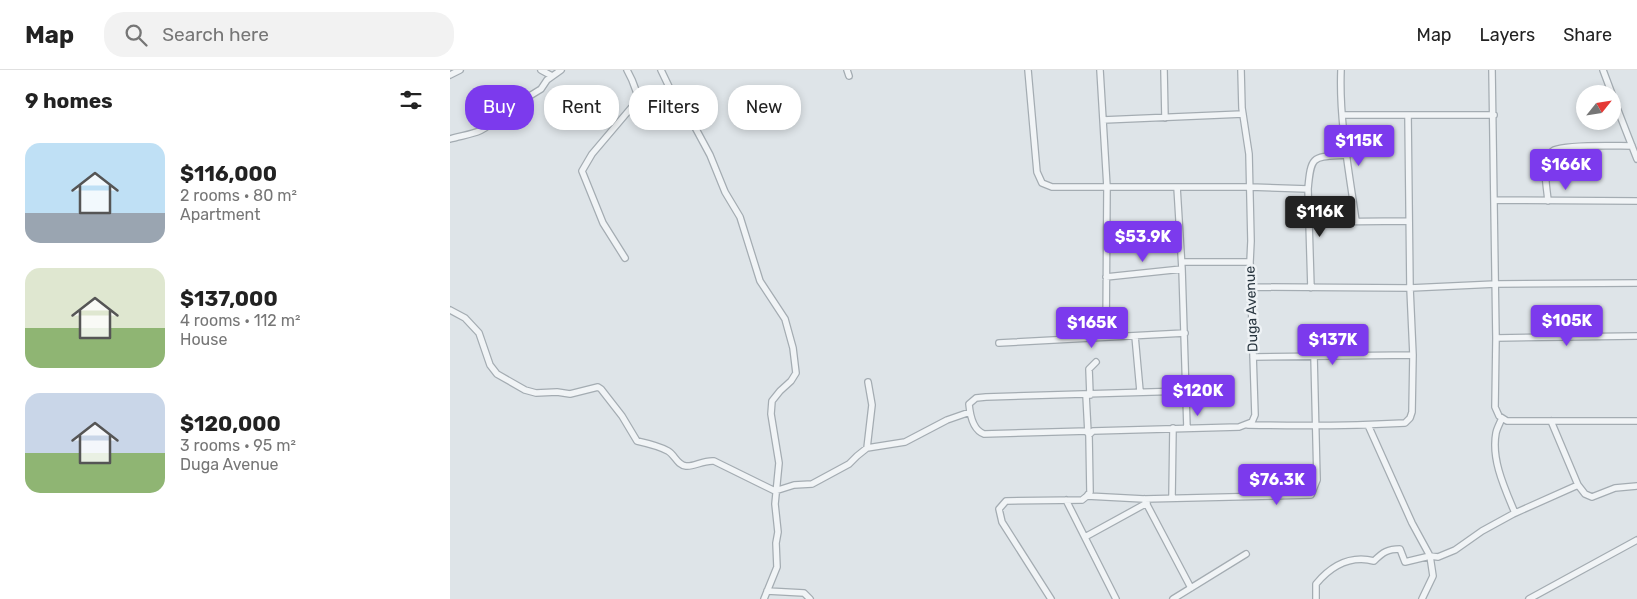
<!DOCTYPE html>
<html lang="en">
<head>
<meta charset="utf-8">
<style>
  body { margin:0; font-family:Rubik,sans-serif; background:#f2f2f2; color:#222; height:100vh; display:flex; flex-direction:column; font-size:19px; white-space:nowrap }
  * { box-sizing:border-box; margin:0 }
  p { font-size:16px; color:#767676 }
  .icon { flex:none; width:28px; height:28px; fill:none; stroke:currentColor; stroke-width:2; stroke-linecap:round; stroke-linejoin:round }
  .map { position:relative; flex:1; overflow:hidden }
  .sheet { display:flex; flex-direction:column; background:#fff; width:450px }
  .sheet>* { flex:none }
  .guide { position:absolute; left:15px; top:15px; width:475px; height:45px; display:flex; gap:10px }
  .needle { width:32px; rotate:60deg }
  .controls { position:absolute; left:1126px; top:15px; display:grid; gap:10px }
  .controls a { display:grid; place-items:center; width:45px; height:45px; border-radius:50%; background:#fff; box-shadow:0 2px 8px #0003; font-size:25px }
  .price { position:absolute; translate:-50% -42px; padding:0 11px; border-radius:5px; background:#7c3aed; color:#fff; font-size:16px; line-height:32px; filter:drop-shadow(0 1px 2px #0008) }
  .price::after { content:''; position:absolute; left:50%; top:30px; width:15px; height:11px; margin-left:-8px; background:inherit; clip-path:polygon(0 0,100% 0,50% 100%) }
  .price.on { background:#222; color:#fff }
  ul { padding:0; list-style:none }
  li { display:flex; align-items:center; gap:15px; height:125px; padding:0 25px }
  li span { display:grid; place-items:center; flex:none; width:140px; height:100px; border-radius:15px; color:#555 }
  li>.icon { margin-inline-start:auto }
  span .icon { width:60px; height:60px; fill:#fffc; stroke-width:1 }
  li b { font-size:21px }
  h2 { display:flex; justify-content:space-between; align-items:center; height:60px; padding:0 25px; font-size:21px }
  .pill { padding:0 18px; border-radius:20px; background:#fff; box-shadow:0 2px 8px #0003; font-size:18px; line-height:45px }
  .pill.on { background:#7c3aed; color:#fff }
  header { display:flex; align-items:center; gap:30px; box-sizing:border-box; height:70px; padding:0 25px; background:#fff; border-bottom:1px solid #e0e0e0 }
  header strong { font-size:24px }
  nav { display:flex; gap:28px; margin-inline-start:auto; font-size:18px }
  .search { width:350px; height:45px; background:#f2f2f2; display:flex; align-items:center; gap:12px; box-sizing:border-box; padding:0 18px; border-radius:20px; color:#767676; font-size:19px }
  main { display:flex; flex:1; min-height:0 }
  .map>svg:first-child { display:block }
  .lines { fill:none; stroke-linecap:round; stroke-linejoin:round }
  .minor-casing { stroke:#a4acb2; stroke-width:8 }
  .minor { stroke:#f1f4f6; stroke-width:5.5 }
  .labels { text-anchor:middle; stroke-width:5; stroke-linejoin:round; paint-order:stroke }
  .street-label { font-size:14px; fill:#28353f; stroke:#eef2f5 }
</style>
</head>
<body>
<header>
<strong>Map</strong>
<div class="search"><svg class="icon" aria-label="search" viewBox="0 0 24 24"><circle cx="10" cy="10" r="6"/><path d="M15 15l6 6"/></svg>Search here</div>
<nav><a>Map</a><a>Layers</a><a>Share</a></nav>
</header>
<main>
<section class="sheet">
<h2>9 homes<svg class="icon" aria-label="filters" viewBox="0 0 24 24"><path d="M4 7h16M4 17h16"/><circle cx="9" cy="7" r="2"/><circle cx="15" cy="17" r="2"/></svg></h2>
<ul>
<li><span style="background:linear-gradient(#bfe0f5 70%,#9aa5b1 0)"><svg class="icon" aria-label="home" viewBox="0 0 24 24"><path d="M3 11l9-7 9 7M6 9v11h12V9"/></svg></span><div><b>$116,000</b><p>2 rooms · 80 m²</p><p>Apartment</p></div></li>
<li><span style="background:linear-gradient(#dfe7d0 60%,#8fb573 0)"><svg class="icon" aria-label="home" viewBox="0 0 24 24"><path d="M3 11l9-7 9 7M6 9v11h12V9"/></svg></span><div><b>$137,000</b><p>4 rooms · 112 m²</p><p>House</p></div></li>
<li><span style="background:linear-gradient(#c9d6e8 60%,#8fb573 0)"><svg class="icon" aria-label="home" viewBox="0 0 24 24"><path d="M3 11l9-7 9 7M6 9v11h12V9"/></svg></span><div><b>$120,000</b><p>3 rooms · 95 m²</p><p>Duga Avenue</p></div></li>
</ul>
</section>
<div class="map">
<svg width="1187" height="529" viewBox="0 0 1187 529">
  <rect width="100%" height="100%" fill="#dee4e8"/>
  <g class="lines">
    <defs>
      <path id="minor" d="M91 0 102 6
        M177 0 182 10 191 34
        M211 0 222 23 233 35 260 85 275 122 290 147 310 211 335 249 343 278 346 303 341 311 330 321 322 331 321 344 329 393 325 434 328 462 326 473 327 497 314 529
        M397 0 399 6
        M578 0 587 102 592 113 602 117H800L858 119C861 84 863 87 897 85
        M650 0 657 117 656 267
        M714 0 715 48
        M891 0C889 50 899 101 906 151
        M1042 0 1046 268 1045 337 1049 346 1057 351H1187
        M1153 0 1162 24
        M0 5 10 0
        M1162 25 1187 89
        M893 45H1044
        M653 50 793 44
        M0 69C16 64 36 64 44 48L91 19 97 10 111 0
        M727 117 732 199 737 358
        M858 119 861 218
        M1044 130 1187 131
        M1098 131C1097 118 1093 101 1097 88 1098 84 1101 82 1104 80 1120 74 1164 76 1182 76
        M859 152 959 151
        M175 188 153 153 132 101 142 84 181 38 203 29 222 23
        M732 192H800
        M656 207 732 199
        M801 217 960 218 1046 214 1187 213
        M0 240 15 248 29 263 40 295 47 304 75 320 86 323 107 322 120 324 148 317 151 319 172 346 187 371C196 373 209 376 218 381 225 385 227 395 236 396 244 397 253 390 264 391L325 421 344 415 362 414 399 394 407 386 417 378 455 372 497 350 520 342
        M685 266 690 321
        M1046 268 1187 266
        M549 273 735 263
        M803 287 963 285
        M636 325 638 363
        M640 325 639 299 646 292
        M1052 348C1050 353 1047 358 1046 363 1041 390 1055 419 1065 443
        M1101 351 1128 415 1135 424 1142 427 1165 418 1187 416
        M798 355C850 356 902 356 955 353L960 348 962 342 963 285 960 218 958 45
        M918 355 962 453 980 486 988 487 1005 480 1032 461 1063 444 1128 415
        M638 361 534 364C523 360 520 345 519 334L526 328 536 327 735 321
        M417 378 422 335 418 312
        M637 426 694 429 861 425 867 410 864 286
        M722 427 723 358
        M694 429 741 518
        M616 430 666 529
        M635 467 697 433
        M317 521 354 523 360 529
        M601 529 552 452 549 439 556 431 632 430 637 426 640 422 639 365 643 361 789 357 802 352 805 345 800 192 801 171 799 84 792 38 791 0
        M723 529 796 484
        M866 529V514C881 496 900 485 924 491 933 482 938 479 950 479L955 492 980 486 983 506 972 529
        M1079 529 1187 470"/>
    </defs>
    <use href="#minor" class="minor-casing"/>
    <use href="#minor" class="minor"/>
  </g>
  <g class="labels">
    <g class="street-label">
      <text transform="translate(801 239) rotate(-92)" y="5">Duga Avenue</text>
    </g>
  </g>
</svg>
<div class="controls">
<a><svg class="needle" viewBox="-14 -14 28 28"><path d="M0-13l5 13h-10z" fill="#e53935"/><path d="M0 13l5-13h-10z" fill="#767676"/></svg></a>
</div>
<b class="price" style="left:909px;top:97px">$115K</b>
<b class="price" style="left:1116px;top:121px">$166K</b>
<b class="price on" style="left:870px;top:168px">$116K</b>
<b class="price" style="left:693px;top:193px">$53.9K</b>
<b class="price" style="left:1117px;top:277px">$105K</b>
<b class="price" style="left:642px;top:279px">$165K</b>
<b class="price" style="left:883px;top:296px">$137K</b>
<b class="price" style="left:748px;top:347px">$120K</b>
<b class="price" style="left:827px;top:436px">$76.3K</b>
<div class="guide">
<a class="pill on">Buy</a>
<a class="pill">Rent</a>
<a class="pill">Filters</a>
<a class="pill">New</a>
</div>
</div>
</main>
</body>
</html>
